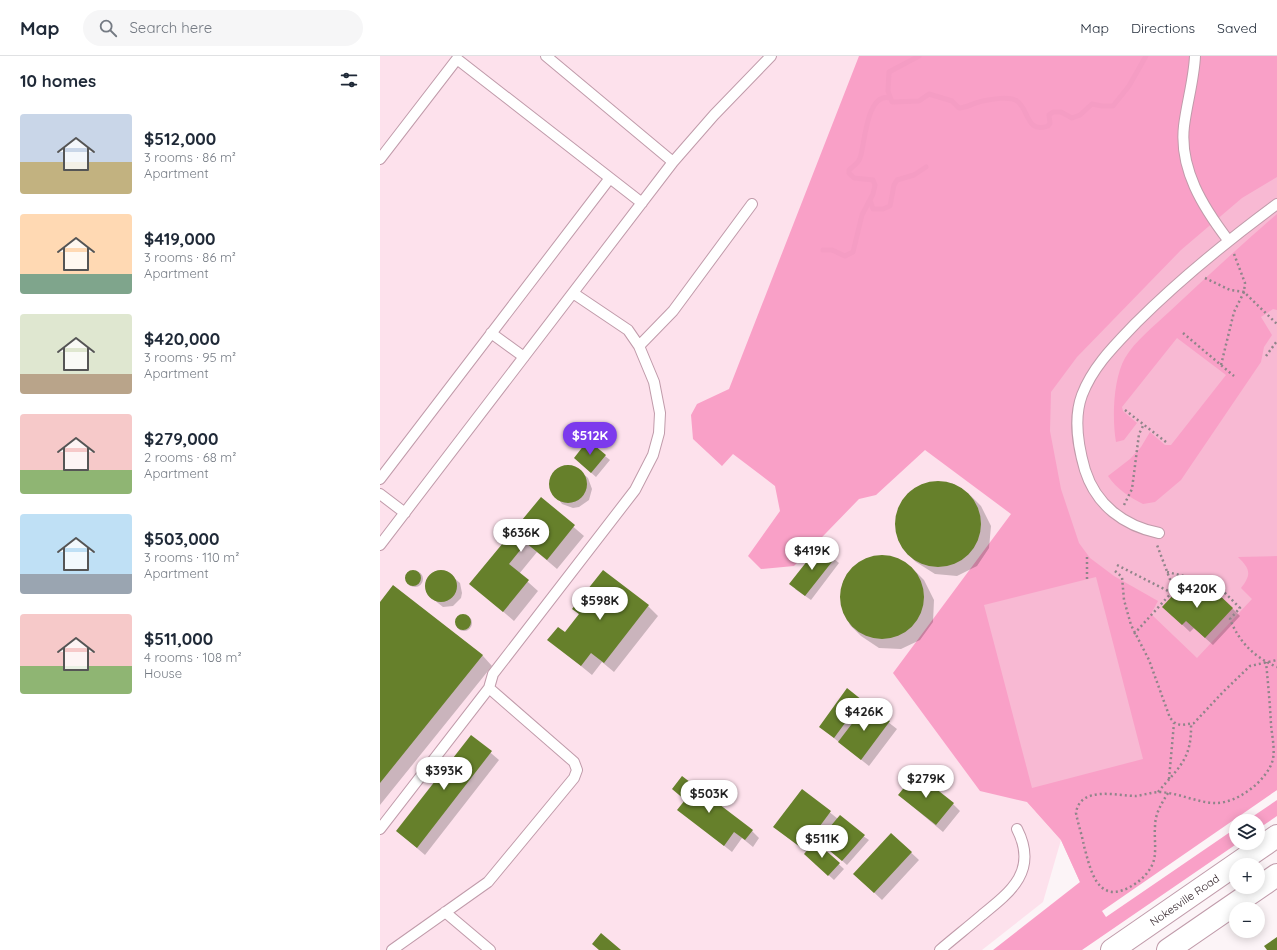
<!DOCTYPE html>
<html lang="en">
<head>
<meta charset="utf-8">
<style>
  body { margin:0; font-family:Quicksand,sans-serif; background:#f6f6f7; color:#1f2937; height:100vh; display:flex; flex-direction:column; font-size:15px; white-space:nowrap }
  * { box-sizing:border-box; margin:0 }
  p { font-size:13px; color:#747a83 }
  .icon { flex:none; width:22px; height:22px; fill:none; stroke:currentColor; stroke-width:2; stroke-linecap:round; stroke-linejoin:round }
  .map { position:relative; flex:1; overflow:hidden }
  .sheet { display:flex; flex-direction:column; background:#fff; width:380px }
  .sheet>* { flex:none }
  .buttons { position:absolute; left:849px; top:758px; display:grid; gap:8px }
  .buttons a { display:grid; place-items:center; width:36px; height:36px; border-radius:50%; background:#fff; box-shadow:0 2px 10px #0003; font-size:20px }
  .price { position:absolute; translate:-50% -34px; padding:0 9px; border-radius:14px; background:#fff; color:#222; font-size:13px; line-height:26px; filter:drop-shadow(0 1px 2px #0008) }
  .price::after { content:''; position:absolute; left:50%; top:24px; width:12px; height:9px; margin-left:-6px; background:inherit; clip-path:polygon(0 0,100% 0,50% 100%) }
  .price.on { background:#7c3aed; color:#fff }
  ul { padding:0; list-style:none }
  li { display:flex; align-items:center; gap:12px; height:100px; padding:0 20px }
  li span { display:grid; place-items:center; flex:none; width:112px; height:80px; border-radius:4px; color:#555 }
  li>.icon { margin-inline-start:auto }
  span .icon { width:48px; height:48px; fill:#fffc; stroke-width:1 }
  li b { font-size:17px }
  h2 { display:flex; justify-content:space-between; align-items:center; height:48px; padding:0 20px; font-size:17px }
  header { display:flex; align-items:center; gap:24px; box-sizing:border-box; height:56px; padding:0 20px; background:#fff; border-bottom:1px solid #e0e1e3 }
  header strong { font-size:19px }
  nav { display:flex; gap:22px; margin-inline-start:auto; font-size:14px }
  .search { width:280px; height:36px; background:#f6f6f7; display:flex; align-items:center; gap:10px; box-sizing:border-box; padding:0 14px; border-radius:22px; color:#747a83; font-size:15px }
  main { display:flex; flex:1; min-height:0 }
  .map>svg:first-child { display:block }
  .built { fill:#fde1ec }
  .green { fill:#f8b9d3 }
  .forest { fill:#f9a0c7; fill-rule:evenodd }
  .shadow { fill:#0003 }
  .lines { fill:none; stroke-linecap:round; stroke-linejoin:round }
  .stream { stroke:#f59dc4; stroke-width:5 }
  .building { fill:#66802b }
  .lane-casing { stroke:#c09baa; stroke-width:12 }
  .highway-casing { stroke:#c09baa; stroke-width:24 }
  .path { stroke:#90858a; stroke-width:2.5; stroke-dasharray:2 3; stroke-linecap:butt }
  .lane { stroke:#fff; stroke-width:10 }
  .highway { stroke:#fff; stroke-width:22 }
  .labels { text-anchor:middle; stroke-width:3.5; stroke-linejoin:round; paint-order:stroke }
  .street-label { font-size:11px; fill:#33252b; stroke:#fff }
</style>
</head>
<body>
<header>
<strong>Map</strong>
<div class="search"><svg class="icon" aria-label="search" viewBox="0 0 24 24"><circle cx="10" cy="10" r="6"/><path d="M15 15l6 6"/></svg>Search here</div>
<nav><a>Map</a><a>Directions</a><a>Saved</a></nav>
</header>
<main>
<section class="sheet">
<h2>10 homes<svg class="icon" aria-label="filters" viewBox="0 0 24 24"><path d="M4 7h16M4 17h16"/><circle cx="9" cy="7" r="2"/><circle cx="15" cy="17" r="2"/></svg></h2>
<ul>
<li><span style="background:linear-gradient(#c9d6e8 60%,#c2b280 0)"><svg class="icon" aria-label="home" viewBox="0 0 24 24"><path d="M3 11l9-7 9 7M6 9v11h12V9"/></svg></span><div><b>$512,000</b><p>3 rooms · 86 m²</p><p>Apartment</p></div></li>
<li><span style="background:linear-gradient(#ffd9b3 75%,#7fa58c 0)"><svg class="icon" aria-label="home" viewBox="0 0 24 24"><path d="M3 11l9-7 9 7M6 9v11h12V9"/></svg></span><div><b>$419,000</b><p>3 rooms · 86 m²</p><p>Apartment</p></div></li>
<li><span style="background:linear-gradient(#dfe7d0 75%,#b9a48a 0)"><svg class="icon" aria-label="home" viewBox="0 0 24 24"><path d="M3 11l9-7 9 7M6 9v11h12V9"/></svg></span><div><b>$420,000</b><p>3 rooms · 95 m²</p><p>Apartment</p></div></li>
<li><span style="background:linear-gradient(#f6c9c9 70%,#8fb573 0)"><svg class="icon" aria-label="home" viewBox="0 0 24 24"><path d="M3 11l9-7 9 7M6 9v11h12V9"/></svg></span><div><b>$279,000</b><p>2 rooms · 68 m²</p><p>Apartment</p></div></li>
<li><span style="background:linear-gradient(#bfe0f5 75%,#9aa5b1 0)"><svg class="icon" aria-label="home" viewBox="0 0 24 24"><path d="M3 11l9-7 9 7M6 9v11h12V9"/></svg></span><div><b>$503,000</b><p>3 rooms · 110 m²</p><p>Apartment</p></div></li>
<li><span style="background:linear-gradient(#f6c9c9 65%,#8fb573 0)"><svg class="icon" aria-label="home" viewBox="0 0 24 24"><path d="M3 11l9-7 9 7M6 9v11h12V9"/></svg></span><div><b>$511,000</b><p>4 rooms · 108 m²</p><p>House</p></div></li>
</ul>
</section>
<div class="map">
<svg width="897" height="894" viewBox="0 0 897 894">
  <rect width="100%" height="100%" fill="#fcf4f7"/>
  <path class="built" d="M0 0H502L535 340 658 439 536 620 681 784 663 846 602 894H0Z"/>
  <path class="green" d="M502 0H897V734L700 826 681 784 536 620 658 439Z"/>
  <path class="forest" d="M479 0H897V121L862 142 801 194 697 301 671 336 670 375 681 433 699 487 710 502 734 520 778 545 771 558 817 602 872 543 861 532C872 518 870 513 858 501L897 500V734L722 855 726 861 856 772V787H858L702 894H613L700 826 681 784 647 746 600 735 513 617 631 458 545 394 496 439 479 443 414 510 381 513 368 500 400 455 395 430 353 398 342 410 313 383 311 359 317 348 349 333ZM716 521 763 703 652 732 604 549Z
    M897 158V254L893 253 881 261 892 279 884 291 881 306 801 424 775 446 763 448C749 441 737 433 728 420L750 403 761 391 770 376 785 389H791L846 319 797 282 742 351 743 355 757 367 744 384 736 386C732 363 733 323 745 302 755 285 774 270 789 256 824 223 860 190 897 158Z
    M897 744V760L878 773V765H866Z"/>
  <path class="shadow" d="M225 400 230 404 216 421 200 407Z
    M192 410 198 413 208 422 212 433 209 444 199 451 193 452 182 448 171 432 172 421 180 412Z
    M550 426 572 427 591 440 601 450 611 470 609 492 597 510 577 520 555 518 536 506 526 496 516 476 518 454 530 435Z
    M161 443 204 480 177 513 157 496 139 518 158 535 134 565 91 528Z
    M494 500 516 502 534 514 544 524 554 544 553 566 540 584 521 593 499 592 481 580 470 569 461 549 462 528 475 510Z
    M454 503 459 507 431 544 415 533Z
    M27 523a8 8 0 1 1 16 0a8 8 0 1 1-16 0Z
    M57 515 67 516 80 527 82 537 81 542 73 550 63 551 49 540 46 530V525L52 517Z
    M13 530 103 600 112 610 0 749V548Z
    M826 543 852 552 860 560 833 589 814 572 810 576 791 558Z
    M268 550 278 560 234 616 222 606 212 619 169 584 185 578 200 559 194 553Z
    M76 567a8 8 0 1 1 16 0a8 8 0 1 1-16 0Z
    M467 634 517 673 489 710 440 671Z
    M91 680 119 704 45 799 17 775Z
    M293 733 372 775 379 782 373 791 362 782 352 796 299 754 306 744Z
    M422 734 458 763 489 784 467 809 441 786 439 790 464 813 454 824 430 802 426 796 394 771Z
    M519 739 573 748 580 755 563 776Z
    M511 778 539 804 502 844 482 825Z"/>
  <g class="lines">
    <path class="stream" d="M539 0 509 16 508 35 512 46 539 45 549 38 572 45 579 52C587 52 595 46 603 45 611 43 630 40 637 45 649 53 646 78 668 70L670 67 669 59 673 56H681L692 62 700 59 712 48 722 50H733L749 30 766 0
      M490 144 493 153H503L510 150 514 129 517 124 534 119 546 111
      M443 194H452L465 200 473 196 482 159 493 138 495 129 493 124 474 122 469 117V114C473 110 478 108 480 102 485 89 486 36 510 42"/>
  </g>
  <path class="building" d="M208 384 226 399 211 417 194 402Z
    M169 428a19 19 0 1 1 38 0a19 19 0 1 1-38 0Z
    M515 468a43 43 0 1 1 86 0a43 43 0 1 1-86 0Z
    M161 441 195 469 167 504 146 487 129 508 149 524 123 556 89 528Z
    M439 490 455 502 425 540 409 528Z
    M460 541a42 42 0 1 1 84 0a42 42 0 1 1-84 0Z
    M45 530a16 16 0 1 1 32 0a16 16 0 1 1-32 0Z
    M25 522a8 8 0 1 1 16 0a8 8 0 1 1-16 0Z
    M223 514 269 549 224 607 211 597 201 610 167 584 178 571 185 576 199 558 192 553Z
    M807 524 826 542 834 534 853 552 825 582 806 565 802 569 782 551Z
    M13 529 103 599 0 727V546Z
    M75 566a8 8 0 1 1 16 0a8 8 0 1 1-16 0Z
    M467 632 482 644 454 682 439 671Z
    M487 648 510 665 481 704 458 686Z
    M91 679 112 695 37 792 16 775Z
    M536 717 574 747 556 769 518 739Z
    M302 720 373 774 365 784 354 776 344 790 297 754 305 744 292 733Z
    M422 733 451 755 423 793 393 771Z
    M460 759 485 779 462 805 438 785Z
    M511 777 532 796 494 837 473 818Z
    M435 785 460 807 448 820 424 798Z
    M221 877 241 894H219L212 888Z
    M897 881V894H887L884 890Z"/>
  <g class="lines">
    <defs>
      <path id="lane" d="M166 0 293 106
        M815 0C814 23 807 46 804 70 799 113 823 151 848 184
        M0 103 77 3 262 147
        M111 277 144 301
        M259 290 293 255 372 148
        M0 423 230 122
        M0 438 25 457
        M779 477C744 470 716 449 705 414 698 390 693 363 702 339 713 310 735 289 756 267 800 223 847 185 897 148
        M0 489 293 106 334 59 391 0
        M0 773 109 632
        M65 856 110 894
        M12 894 108 826 194 722 197 714 194 706 109 632 113 618 255 434 273 399 279 377 280 357 274 326 259 290 248 274 193 237
        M560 894C574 882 588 871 602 859 632 835 658 814 637 773"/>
      <g id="highway">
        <path id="s1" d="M732 894 897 780"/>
        <path d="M788 894 897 819"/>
      </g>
    </defs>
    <use href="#lane" class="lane-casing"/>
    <use href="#highway" class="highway-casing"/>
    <path class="path" d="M825 222 850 234 864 236 897 268
      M803 277 854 320
      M886 300 897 285
      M841 309 854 256 864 236 865 227 854 198
      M745 354 786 386
      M744 449 752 433 759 378 764 368
      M737 509 792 537
      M735 515 742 521 744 544 751 569 769 604 790 662 796 668 802 669 814 667 843 636 870 610 897 604
      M787 516 808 521 826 537 833 530H838L860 552 850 563C859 586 874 601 897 611
      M707 523V498
      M754 578 794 534 777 489
      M789 723 794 667
      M778 736C799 711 812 703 811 668
      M788 737C781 748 775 758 775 771 774 783 777 796 773 807 768 819 758 827 748 832 716 848 710 811 704 790 702 779 698 768 696 757 700 729 738 740 756 740 764 739 772 736 780 736 799 737 818 747 836 747 858 747 888 724 893 703 895 692 892 680 891 669 890 648 888 627 886 606"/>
    <use href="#lane" class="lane"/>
    <use href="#highway" class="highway"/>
  </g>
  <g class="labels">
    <g class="street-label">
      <text dy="4" stroke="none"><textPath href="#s1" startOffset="88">Nokesville Road</textPath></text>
    </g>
  </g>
</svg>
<div class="buttons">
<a><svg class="icon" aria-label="layers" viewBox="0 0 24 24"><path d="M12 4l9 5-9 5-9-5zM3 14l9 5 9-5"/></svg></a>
<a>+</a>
<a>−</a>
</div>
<b class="price on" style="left:210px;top:400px">$512K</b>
<b class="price" style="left:141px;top:497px">$636K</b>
<b class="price" style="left:432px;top:515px">$419K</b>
<b class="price" style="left:817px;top:553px">$420K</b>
<b class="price" style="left:220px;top:565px">$598K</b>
<b class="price" style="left:484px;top:676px">$426K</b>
<b class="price" style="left:64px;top:735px">$393K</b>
<b class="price" style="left:546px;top:743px">$279K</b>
<b class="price" style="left:329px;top:758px">$503K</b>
<b class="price" style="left:442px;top:803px">$511K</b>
</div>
</main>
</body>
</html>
